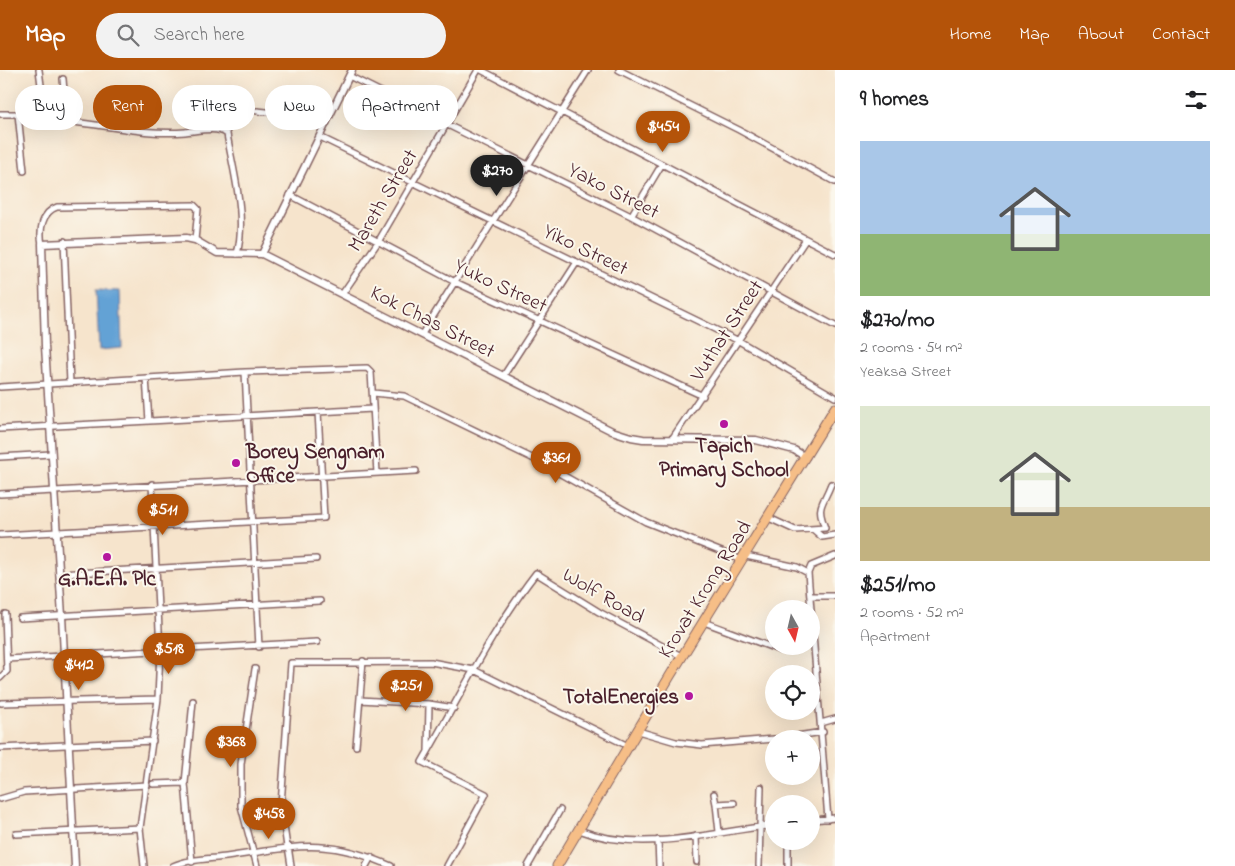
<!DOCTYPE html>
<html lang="en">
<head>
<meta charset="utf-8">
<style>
  body { margin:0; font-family:"Indie Flower",sans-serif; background:#f2f2f2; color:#202124; height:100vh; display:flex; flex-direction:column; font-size:19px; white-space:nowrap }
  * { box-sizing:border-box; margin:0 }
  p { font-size:16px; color:#757577 }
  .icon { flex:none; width:28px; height:28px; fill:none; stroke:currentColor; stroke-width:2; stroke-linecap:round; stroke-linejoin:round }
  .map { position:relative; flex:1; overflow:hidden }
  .side { display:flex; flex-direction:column; background:#fff; width:400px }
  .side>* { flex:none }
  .banner { position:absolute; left:15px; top:15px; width:475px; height:45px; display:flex; gap:10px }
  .needle { width:32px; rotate:172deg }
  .controls { position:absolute; left:765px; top:530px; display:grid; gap:10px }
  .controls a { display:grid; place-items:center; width:55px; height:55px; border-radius:50%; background:#fff; box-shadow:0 5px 20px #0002; font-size:25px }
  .price { position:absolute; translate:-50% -42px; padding:0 11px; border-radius:18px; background:#b45309; color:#fff; font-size:16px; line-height:32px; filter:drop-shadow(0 1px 2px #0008) }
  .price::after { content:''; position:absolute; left:50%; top:30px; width:15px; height:11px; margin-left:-8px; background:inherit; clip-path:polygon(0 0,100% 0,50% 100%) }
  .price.selected { background:#222; color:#fff }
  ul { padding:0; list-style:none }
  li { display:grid; align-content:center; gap:10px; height:265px; padding:0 25px }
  li span { display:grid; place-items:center; height:155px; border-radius:0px; color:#555 }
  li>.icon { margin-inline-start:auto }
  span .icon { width:90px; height:90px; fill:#fffc; stroke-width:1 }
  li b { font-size:21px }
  h2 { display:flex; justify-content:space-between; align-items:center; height:60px; padding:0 25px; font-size:21px }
  .chip { padding:0 18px; border-radius:22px; background:#fff; box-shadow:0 5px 20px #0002; font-size:18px; line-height:45px }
  .chip.selected { background:#b45309; color:#fff }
  header { display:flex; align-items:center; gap:30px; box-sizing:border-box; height:70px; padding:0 25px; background:#b45309; color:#fff }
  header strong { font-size:24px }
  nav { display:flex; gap:28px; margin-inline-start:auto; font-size:18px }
  .search { width:350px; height:45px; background:#f2f2f2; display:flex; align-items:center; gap:12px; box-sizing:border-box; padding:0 18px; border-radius:28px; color:#757577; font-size:19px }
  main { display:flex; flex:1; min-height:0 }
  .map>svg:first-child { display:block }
  .water { fill:#63a2d5; stroke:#566080 }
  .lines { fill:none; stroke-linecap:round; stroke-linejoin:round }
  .minor-casing { stroke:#866463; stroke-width:8 }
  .tertiary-casing { stroke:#866463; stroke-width:9 }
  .trunk-casing { stroke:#866463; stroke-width:11 }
  .minor { stroke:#fff; stroke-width:5 }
  .tertiary { stroke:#fff; stroke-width:6 }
  .trunk { stroke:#f6be87; stroke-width:9 }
  .poi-dot { fill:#b5179e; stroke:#fbf7ec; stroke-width:2 }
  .labels { text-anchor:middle; stroke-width:4; stroke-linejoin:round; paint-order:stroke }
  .street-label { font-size:21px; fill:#4a1f2b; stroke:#fbf7ec }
  .poi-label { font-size:21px; font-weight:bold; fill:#4a1f2b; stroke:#fbf7ec }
</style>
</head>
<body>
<header>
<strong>Map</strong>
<div class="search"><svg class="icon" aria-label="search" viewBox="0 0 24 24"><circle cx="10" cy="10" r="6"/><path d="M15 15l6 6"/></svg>Search here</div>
<nav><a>Home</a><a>Map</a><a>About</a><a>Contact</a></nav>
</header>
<main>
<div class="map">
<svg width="835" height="796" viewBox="0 0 835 796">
  <rect width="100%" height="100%" fill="#fbf7ec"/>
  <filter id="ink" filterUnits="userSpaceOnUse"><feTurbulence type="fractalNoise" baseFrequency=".02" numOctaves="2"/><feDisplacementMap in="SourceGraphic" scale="10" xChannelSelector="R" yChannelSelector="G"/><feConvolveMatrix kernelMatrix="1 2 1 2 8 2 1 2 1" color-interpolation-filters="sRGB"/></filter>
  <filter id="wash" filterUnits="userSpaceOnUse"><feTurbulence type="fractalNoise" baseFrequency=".0096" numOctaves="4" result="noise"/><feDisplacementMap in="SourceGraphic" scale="20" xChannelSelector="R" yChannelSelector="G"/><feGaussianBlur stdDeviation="1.12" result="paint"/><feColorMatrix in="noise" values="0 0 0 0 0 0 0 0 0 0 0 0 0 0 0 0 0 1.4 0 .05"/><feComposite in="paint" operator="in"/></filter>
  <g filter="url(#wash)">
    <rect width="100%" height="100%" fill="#f6e4cc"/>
    <path class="water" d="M96 220 120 221 122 278 99 280Z"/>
  </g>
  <g filter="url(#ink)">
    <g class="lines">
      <defs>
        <path id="minor" d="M39 0 44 38
          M481 0 835 184
          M619 0 739 60 835 112
          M349 6 631 146 835 256
          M63 9 65 34
          M257 41 304 46 327 52
          M0 44H18L63 34 68 48 73 52C110 56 148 65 185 62 197 61 217 56 227 64 233 101 247 146 237 184
          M18 44 24 101
          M320 67 739 271 835 327
          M290 125 455 212 703 326
          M631 146 662 94
          M64 171 70 313
          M42 174C39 160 42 142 57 137L194 135 198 139 195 170
          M343 223 378 172 478 0
          M422 264 588 0
          M245 302 259 577
          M504 305 577 192
          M146 308 149 351
          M0 317 245 302 367 298 371 302 377 403
          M373 323 404 326 534 389 646 452 742 490
          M0 359 373 339
          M672 369 806 169
          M0 387 51 384
          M0 424 416 401
          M769 448 795 460 825 458C816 435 822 437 831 414
          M814 460 822 467 835 465
          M0 465 324 448 318 342
          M746 486 797 497 808 503
          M59 504 316 489
          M811 526H835
          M20 548 320 531
          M704 552 779 580
          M7 589 317 572
          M255 599 241 694V736L257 796
          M0 608 7 601 5 544
          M360 630 429 634 454 638
          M1 633 158 629
          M821 653 835 649
          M638 661 676 672 702 675 774 669
          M777 669 823 662
          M356 676 363 591
          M0 678 153 671
          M428 681 429 634
          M153 714 185 713
          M714 724 716 734
          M0 729 24 722 147 715
          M828 749 808 503 811 496 835 486
          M811 750 835 748
          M579 760C640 784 711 762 774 755
          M719 762 716 734 734 733
          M16 764 140 758
          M696 766 697 792
          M658 770 659 796
          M288 776 291 796
          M287 777 281 735 291 593H293L431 592 474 600 628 676
          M192 792 185 713 193 631
          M144 796 140 758 158 629 160 580 152 414
          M173 796C187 789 210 789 226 787 295 777 324 766 391 796
          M366 796 371 787
          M447 796 486 724 422 692C459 629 491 561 536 503L599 542 683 587
          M528 796 560 740
          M759 796 761 717
          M788 796V771"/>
        <path id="tertiary" d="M262 184 352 0
          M75 796 62 546 45 276 42 174 186 168 195 170 217 183 262 184 612 361 631 367 643 369 756 370 794 380 806 387"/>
        <path id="trunk" d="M557 796 670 606 835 338"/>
      </defs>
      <use href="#minor" class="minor-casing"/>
      <use href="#tertiary" class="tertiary-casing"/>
      <use href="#trunk" class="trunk-casing"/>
      <use href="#minor" class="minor"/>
      <use href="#tertiary" class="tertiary"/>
      <use href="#trunk" class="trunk"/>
    </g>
  </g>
  <g class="poi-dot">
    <circle cx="724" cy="354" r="5"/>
    <circle cx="236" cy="393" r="5"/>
    <circle cx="107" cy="487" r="5"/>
    <circle cx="689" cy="626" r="5"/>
  </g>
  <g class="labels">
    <g class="street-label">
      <text transform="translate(614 120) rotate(27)" y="7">Yako Street</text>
      <text transform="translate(382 130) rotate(-59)" y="7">Mareth Street</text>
      <text transform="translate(586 179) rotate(26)" y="7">Yiko Street</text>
      <text transform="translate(501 215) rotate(25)" y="7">Yuko Street</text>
      <text transform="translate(433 251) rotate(27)" y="7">Kok Chas Street</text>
      <text transform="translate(726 260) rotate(-57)" y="7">Vuthat Street</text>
      <text transform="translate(704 519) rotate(-58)" y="7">Krovat Krong Road</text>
      <text transform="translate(604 525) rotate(30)" y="7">Wolf Road</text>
    </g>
    <g class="poi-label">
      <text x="724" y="382">Tapich<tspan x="724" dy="24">Primary School</tspan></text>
      <text x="246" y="388" text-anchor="start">Borey Sengnam<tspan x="246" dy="24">Office</tspan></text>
      <text x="107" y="515">G.A.E.A. Plc</text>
      <text x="679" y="633" text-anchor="end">TotalEnergies</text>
    </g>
  </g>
</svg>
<div class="controls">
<a><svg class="needle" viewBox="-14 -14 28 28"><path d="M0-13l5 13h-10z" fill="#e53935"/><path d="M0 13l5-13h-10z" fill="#757577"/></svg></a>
<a><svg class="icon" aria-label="locate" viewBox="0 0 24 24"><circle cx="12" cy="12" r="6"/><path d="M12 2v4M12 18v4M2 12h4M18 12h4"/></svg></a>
<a>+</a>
<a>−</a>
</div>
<b class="price" style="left:663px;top:83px">$454</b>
<b class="price selected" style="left:497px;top:127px">$270</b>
<b class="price" style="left:556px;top:414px">$361</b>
<b class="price" style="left:163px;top:466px">$511</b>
<b class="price" style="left:169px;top:605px">$518</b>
<b class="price" style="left:79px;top:621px">$412</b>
<b class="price" style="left:406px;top:642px">$251</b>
<b class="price" style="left:231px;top:698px">$368</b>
<b class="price" style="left:269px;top:770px">$458</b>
<div class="banner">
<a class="chip">Buy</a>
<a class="chip selected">Rent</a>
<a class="chip">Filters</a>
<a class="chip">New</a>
<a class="chip">Apartment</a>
</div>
</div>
<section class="side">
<h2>9 homes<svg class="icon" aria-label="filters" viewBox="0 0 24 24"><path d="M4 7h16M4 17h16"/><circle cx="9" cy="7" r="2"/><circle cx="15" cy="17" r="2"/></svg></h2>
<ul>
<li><span style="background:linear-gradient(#a9c7e8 60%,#8fb573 0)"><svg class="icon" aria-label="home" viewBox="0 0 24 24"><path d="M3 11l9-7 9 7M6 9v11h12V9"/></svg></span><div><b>$270/mo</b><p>2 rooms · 54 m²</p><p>Yeaksa Street</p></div></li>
<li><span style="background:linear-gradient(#dfe7d0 65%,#c2b280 0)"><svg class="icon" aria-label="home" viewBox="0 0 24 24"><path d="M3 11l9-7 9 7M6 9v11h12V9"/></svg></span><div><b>$251/mo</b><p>2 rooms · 52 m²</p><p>Apartment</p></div></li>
</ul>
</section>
</main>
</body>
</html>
